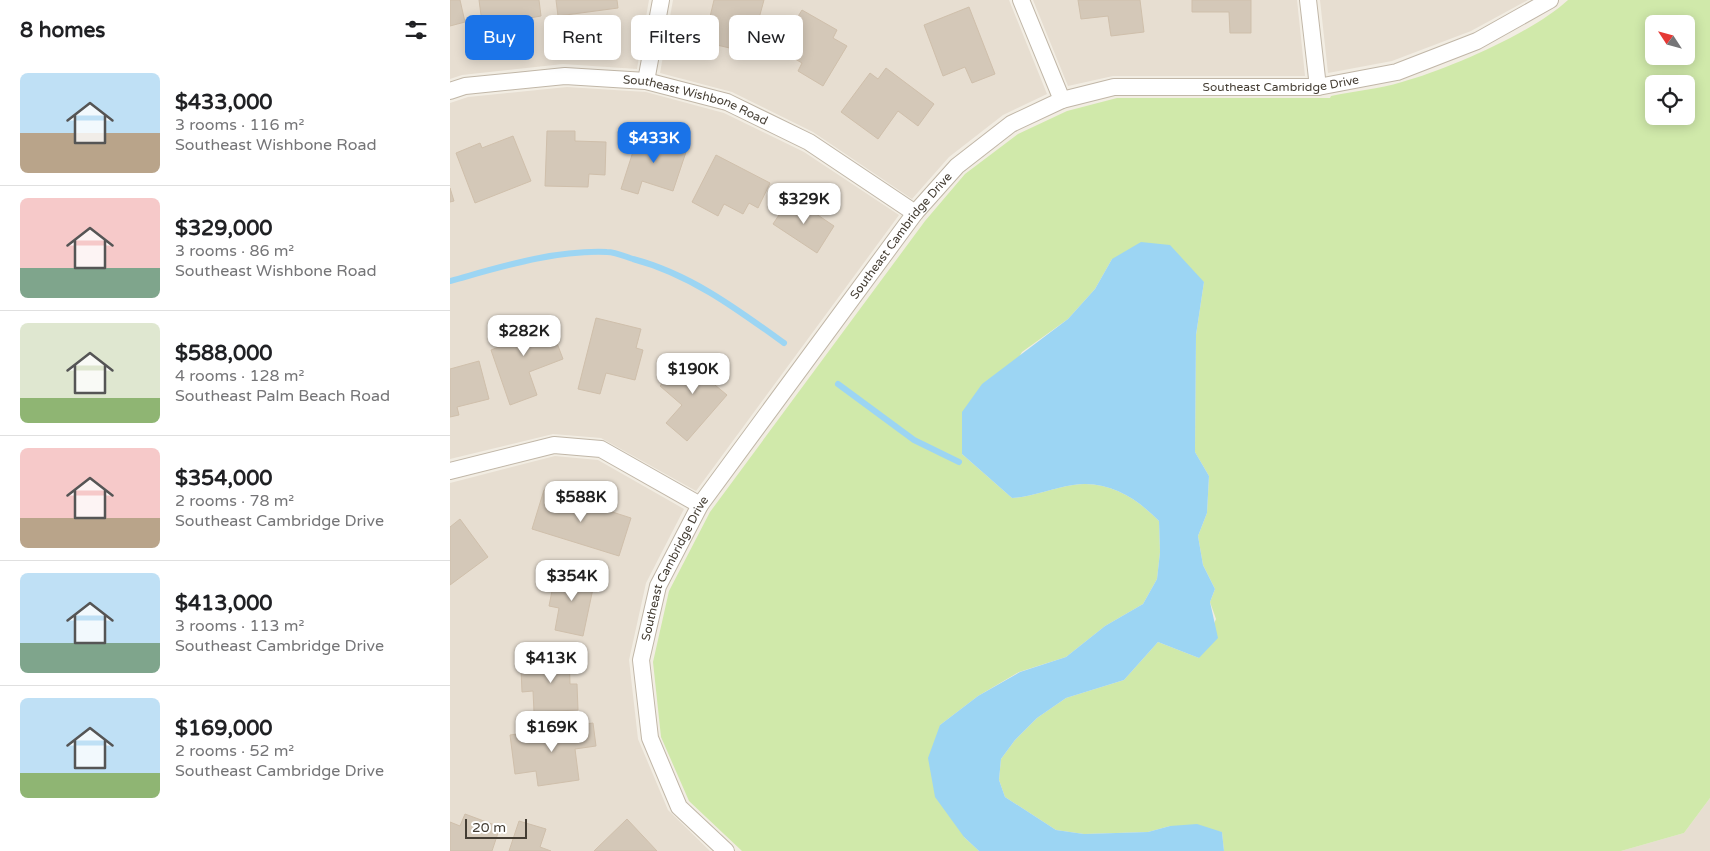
<!DOCTYPE html>
<html lang="en">
<head>
<meta charset="utf-8">
<style>
  body { margin:0; font-family:"Varela Round",sans-serif; background:#f6f6f6; color:#202124; height:100vh; display:flex; flex-direction:column; font-size:19px; white-space:nowrap }
  * { box-sizing:border-box; margin:0 }
  p { font-size:16px; color:#757577 }
  .icon { flex:none; width:28px; height:28px; fill:none; stroke:currentColor; stroke-width:2; stroke-linecap:round; stroke-linejoin:round }
  .map { position:relative; flex:1; overflow:hidden }
  .panel { display:flex; flex-direction:column; background:#fff; width:450px }
  .panel>* { flex:none }
  .guide { position:absolute; left:15px; top:15px; width:475px; height:45px; display:flex; gap:10px }
  .needle { width:32px; rotate:306deg }
  .fabs { position:absolute; left:1195px; top:15px; display:grid; gap:10px }
  .fabs a { display:grid; place-items:center; width:50px; height:50px; border-radius:8px; background:#fff; box-shadow:0 2px 12px #0003; font-size:25px }
  .scale { position:absolute; left:15px; bottom:12px; width:62px; box-sizing:border-box; padding-left:5px; border:2px solid #443d33; border-top:0; font-size:14px; line-height:18px; white-space:nowrap; color:#443d33; -webkit-text-stroke:4px #fff; paint-order:stroke }
  .price { position:absolute; translate:-50% -42px; padding:0 11px; border-radius:10px; background:#fff; color:#222; font-size:16px; line-height:32px; filter:drop-shadow(0 1px 2px #0008) }
  .price::after { content:''; position:absolute; left:50%; top:30px; width:15px; height:11px; margin-left:-8px; background:inherit; clip-path:polygon(0 0,100% 0,50% 100%) }
  .price.current { background:#1a73e8; color:#fff }
  ul { padding:0; list-style:none }
  li { display:flex; align-items:center; gap:15px; height:125px; padding:0 20px }
  li+li { border-top:1px solid #e0e0e0 }
  li span { display:grid; place-items:center; flex:none; width:140px; height:100px; border-radius:8px; color:#555 }
  li>.icon { margin-inline-start:auto }
  span .icon { width:60px; height:60px; fill:#fffc; stroke-width:1 }
  li b { font-size:21px }
  h2 { display:flex; justify-content:space-between; align-items:center; height:60px; padding:0 20px; font-size:21px }
  .chip { padding:0 18px; border-radius:8px; background:#fff; box-shadow:0 2px 12px #0003; font-size:18px; line-height:45px }
  .chip.current { background:#1a73e8; color:#fff }
  main { display:flex; flex:1; min-height:0 }
  .map>svg:first-child { display:block }
  .residential { fill:#e7ded1 }
  .green { fill:#d0e9aa; fill-rule:evenodd }
  .water { fill:#9cd5f3 }
  .lines { fill:none; stroke-linecap:round; stroke-linejoin:round }
  .stream { stroke:#9cd5f3; stroke-width:6 }
  .building { fill:#d4c8b8; stroke:#cfbfab }
  .street-casing { stroke:#c1b7a8; stroke-width:18 }
  .street { stroke:#fff; stroke-width:16 }
  .labels { text-anchor:middle; stroke-width:5; stroke-linejoin:round; paint-order:stroke }
  .street-label { font-size:12px; fill:#443d33; stroke:#fff }
</style>
</head>
<body>
<main>
<section class="panel">
<h2>8 homes<svg class="icon" aria-label="filters" viewBox="0 0 24 24"><path d="M4 7h16M4 17h16"/><circle cx="9" cy="7" r="2"/><circle cx="15" cy="17" r="2"/></svg></h2>
<ul>
<li><span style="background:linear-gradient(#bfe0f5 60%,#b9a48a 0)"><svg class="icon" aria-label="home" viewBox="0 0 24 24"><path d="M3 11l9-7 9 7M6 9v11h12V9"/></svg></span><div><b>$433,000</b><p>3 rooms · 116 m²</p><p>Southeast Wishbone Road</p></div></li>
<li><span style="background:linear-gradient(#f6c9c9 70%,#7fa58c 0)"><svg class="icon" aria-label="home" viewBox="0 0 24 24"><path d="M3 11l9-7 9 7M6 9v11h12V9"/></svg></span><div><b>$329,000</b><p>3 rooms · 86 m²</p><p>Southeast Wishbone Road</p></div></li>
<li><span style="background:linear-gradient(#dfe7d0 75%,#8fb573 0)"><svg class="icon" aria-label="home" viewBox="0 0 24 24"><path d="M3 11l9-7 9 7M6 9v11h12V9"/></svg></span><div><b>$588,000</b><p>4 rooms · 128 m²</p><p>Southeast Palm Beach Road</p></div></li>
<li><span style="background:linear-gradient(#f6c9c9 70%,#b9a48a 0)"><svg class="icon" aria-label="home" viewBox="0 0 24 24"><path d="M3 11l9-7 9 7M6 9v11h12V9"/></svg></span><div><b>$354,000</b><p>2 rooms · 78 m²</p><p>Southeast Cambridge Drive</p></div></li>
<li><span style="background:linear-gradient(#bfe0f5 70%,#7fa58c 0)"><svg class="icon" aria-label="home" viewBox="0 0 24 24"><path d="M3 11l9-7 9 7M6 9v11h12V9"/></svg></span><div><b>$413,000</b><p>3 rooms · 113 m²</p><p>Southeast Cambridge Drive</p></div></li>
<li><span style="background:linear-gradient(#bfe0f5 75%,#8fb573 0)"><svg class="icon" aria-label="home" viewBox="0 0 24 24"><path d="M3 11l9-7 9 7M6 9v11h12V9"/></svg></span><div><b>$169,000</b><p>2 rooms · 52 m²</p><p>Southeast Cambridge Drive</p></div></li>
</ul>
</section>
<div class="map">
<svg width="1260" height="851" viewBox="0 0 1260 851">
  <rect width="100%" height="100%" fill="#f2ede3"/>
  <path class="residential" d="M0 0H199L187 69 113 64 12 75 0 79Z
    M223 0H559L597 94 553 115 499 157 462 199 363 132 282 92 210 73Z
    M583 0H847L855 76H663L618 86Z
    M870 0H1078L1021 31 942 61 878 73Z
    M117 87 196 92 274 113 354 152 449 215 246 491 151 438 103 434 0 459V103L18 97Z
    M105 456 148 460 234 509 196 583 179 660 188 739 218 810 260 851H0V483Z
    M1260 798V851H1171L1234 833Z"/>
  <path class="green" d="M1118 0H1260V798L1234 833 1171 851H774L772 832 720 826 698 832 634 834 606 830 555 797 549 780 551 759 565 740 587 718 616 698 674 680 708 642 749 658 766 619 760 602 765 589 753 565 748 536 757 513 759 476 745 452 746 335 754 282 662 259 645 289 618 319 572 352 512 454 562 498C583 497 602 488 623 485 658 480 685 497 709 521L710 552 707 579 693 604 655 626 616 657 569 672 528 696 490 725 514 837 529 851H292L239 801 211 737 203 662 219 591 260 512 475 221 515 174 568 134 617 111 667 98H880L881 96C904 91 929 89 952 82 999 69 1082 33 1118 0ZM1204 24H1236V56H1204ZM1204 84H1236V116H1204Z"/>
  <path class="water" d="M691 242 720 245 754 282 746 335 745 452 759 476 757 513 748 536 753 565 765 589 760 602 768 638 749 658 708 642 674 680 616 698 587 718 565 740 551 759 549 780 555 797 606 830 634 834 698 832 720 826 747 824 772 832 774 851H529L514 837 485 797 478 758 490 725 528 696 570 672 616 657 655 626 693 604 707 579 710 552 709 521C685 497 658 480 623 485 602 488 583 497 562 498L512 454V412L532 384 618 319 645 289 662 259Z"/>
  <g class="lines">
    <path class="stream" d="M0 281C51 267 103 250 157 252 165 252 174 256 183 259 240 274 287 309 334 343
      M388 384 464 440 509 462"/>
  </g>
  <path class="building" d="M0 0H10L15 22 0 26Z
    M29 0H89L91 16 68 20V25L33 30Z
    M106 0H167L168 8 108 16Z
    M264 0H314L308 22 292 18 284 49 254 42Z
    M628 0H690L694 32 661 36 658 16 631 19Z
    M742 0H801V33H780L779 12H742Z
    M519 7 545 74 522 83 515 67 493 76 474 25Z
    M352 10 387 30 383 38 397 46 373 86 348 71 352 63 328 49Z
    M436 68 484 104 468 126 448 111 428 139 391 112 420 73 428 79Z
    M97 131H125V141L156 142 155 175 139 174 138 187 95 186Z
    M189 133 238 146 223 191 192 181 188 194 171 189Z
    M63 136 81 181 25 203 6 153 30 143 32 148Z
    M266 155 320 183 308 208 299 203 293 214 274 204 268 216 242 202Z
    M0 188 4 201 0 202Z
    M341 197 384 226 367 253 323 224Z
    M85 316 91 334 102 330 113 359 79 372 87 395 60 405 41 350 56 344 51 328Z
    M146 318 191 329 186 348 193 350 185 380 156 373 150 394 128 389Z
    M235 356 249 369 256 361 274 376 265 385 277 395 237 441 216 423 232 405 210 386Z
    M29 361 39 399 7 407 9 415 0 417V369Z
    M94 490 181 518 169 556 82 529Z
    M10 519 38 557 0 585V527Z
    M106 571 145 579 133 636 105 630 109 608 99 606Z
    M119 653 120 684H127L128 710 84 712 83 691 72 692 71 669H88V654Z
    M143 723 146 746 125 749 129 780 88 786 86 771 65 774 60 735Z
    M15 814 50 827 42 851H0V822L10 826Z
    M177 819 207 851H144Z
    M69 821 96 829 90 847 101 851H59Z"/>
  <g class="lines">
    <defs>
      <g id="street">
        <path d="M571 0 612 100"/>
        <path d="M858 0 868 87"/>
        <path d="M196 81 211 0"/>
        <path id="s1" d="M0 91 15 86 115 76 196 81 277 102 359 142 465 213"/>
        <path d="M0 471 104 445 151 449 250 505"/>
        <path id="s2" d="M276 851 229 807 200 738 191 660 208 586 250 505 465 213 507 166 561 124 612 100 664 87H868L947 72 1027 41 1100 0"/>
      </g>
    </defs>
    <use href="#street" class="street-casing"/>
    <use href="#street" class="street"/>
  </g>
  <g class="labels">
    <g class="street-label">
      <text dy="4" stroke="none"><textPath href="#s2" startOffset="1156">Southeast Cambridge Drive</textPath></text>
      <text dy="4" stroke="none"><textPath href="#s1" startOffset="250">Southeast Wishbone Road</textPath></text>
      <text dy="4" stroke="none"><textPath href="#s2" startOffset="721">Southeast Cambridge Drive</textPath></text>
      <text dy="4" stroke="none"><textPath href="#s2" startOffset="316">Southeast Cambridge Drive</textPath></text>
    </g>
  </g>
</svg>
<div class="fabs">
<a><svg class="needle" viewBox="-14 -14 28 28"><path d="M0-13l5 13h-10z" fill="#e53935"/><path d="M0 13l5-13h-10z" fill="#757577"/></svg></a>
<a><svg class="icon" aria-label="locate" viewBox="0 0 24 24"><circle cx="12" cy="12" r="6"/><path d="M12 2v4M12 18v4M2 12h4M18 12h4"/></svg></a>
</div>
<div class="scale">20 m</div>
<b class="price current" style="left:204px;top:164px">$433K</b>
<b class="price" style="left:354px;top:225px">$329K</b>
<b class="price" style="left:74px;top:357px">$282K</b>
<b class="price" style="left:243px;top:395px">$190K</b>
<b class="price" style="left:131px;top:523px">$588K</b>
<b class="price" style="left:122px;top:602px">$354K</b>
<b class="price" style="left:101px;top:684px">$413K</b>
<b class="price" style="left:102px;top:753px">$169K</b>
<div class="guide">
<a class="chip current">Buy</a>
<a class="chip">Rent</a>
<a class="chip">Filters</a>
<a class="chip">New</a>
</div>
</div>
</main>
</body>
</html>
